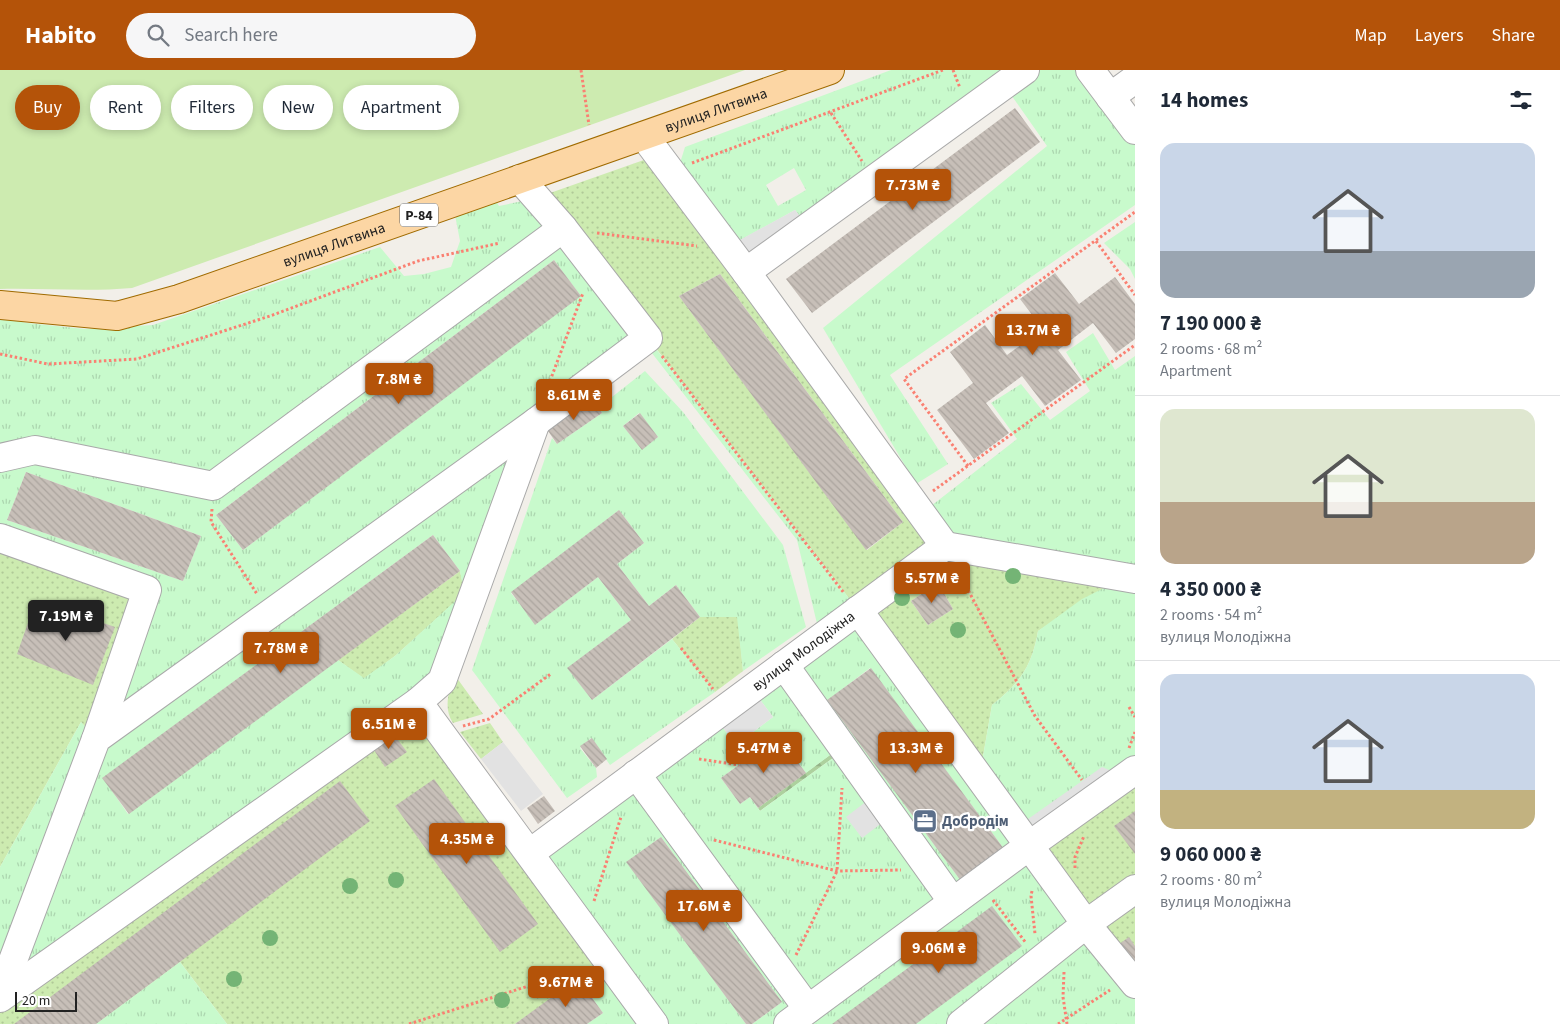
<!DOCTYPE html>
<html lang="en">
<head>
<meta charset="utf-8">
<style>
  body { margin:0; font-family:"Source Sans 3",sans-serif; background:#f6f6f7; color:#1f2937; height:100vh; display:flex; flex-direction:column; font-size:19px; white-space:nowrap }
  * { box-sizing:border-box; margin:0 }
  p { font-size:16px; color:#747a83 }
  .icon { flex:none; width:28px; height:28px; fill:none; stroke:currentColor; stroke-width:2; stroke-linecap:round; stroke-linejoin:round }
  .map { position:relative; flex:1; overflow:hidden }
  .details { display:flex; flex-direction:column; background:#fff; width:425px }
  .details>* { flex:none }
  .banner { position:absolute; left:15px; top:15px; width:475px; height:45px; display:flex; gap:10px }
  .scale { position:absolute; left:15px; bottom:12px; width:62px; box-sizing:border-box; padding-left:5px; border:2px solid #222; border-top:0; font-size:14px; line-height:18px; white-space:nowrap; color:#222; -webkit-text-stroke:4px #fff; paint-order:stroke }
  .price { position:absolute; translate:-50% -42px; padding:0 11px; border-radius:5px; background:#b45309; color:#fff; font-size:16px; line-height:32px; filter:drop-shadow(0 1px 2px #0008) }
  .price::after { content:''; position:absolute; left:50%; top:30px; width:15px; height:11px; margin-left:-8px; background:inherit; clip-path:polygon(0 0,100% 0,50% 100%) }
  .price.selected { background:#222; color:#fff }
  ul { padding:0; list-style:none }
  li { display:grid; align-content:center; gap:10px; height:265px; padding:0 25px }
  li+li { border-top:1px solid #e0e1e3 }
  li span { display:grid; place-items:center; height:155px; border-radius:15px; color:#555 }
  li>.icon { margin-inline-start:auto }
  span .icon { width:90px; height:90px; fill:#fffc; stroke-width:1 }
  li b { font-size:21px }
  h2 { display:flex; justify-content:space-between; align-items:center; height:60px; padding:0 25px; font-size:21px }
  .chip { padding:0 18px; border-radius:22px; background:#fff; box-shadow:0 2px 8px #0003; font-size:18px; line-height:45px }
  .chip.selected { background:#b45309; color:#fff }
  header { display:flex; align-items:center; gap:30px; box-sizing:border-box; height:70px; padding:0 25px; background:#b45309; color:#fff }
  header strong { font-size:24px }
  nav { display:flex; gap:28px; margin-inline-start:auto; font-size:18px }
  .search { width:350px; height:45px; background:#f6f6f7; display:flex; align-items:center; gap:12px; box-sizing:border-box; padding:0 18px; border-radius:28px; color:#747a83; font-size:19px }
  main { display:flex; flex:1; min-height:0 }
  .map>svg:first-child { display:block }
  .grass { fill:url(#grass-dots); fill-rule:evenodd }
  .forest { fill:url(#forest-firs) }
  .park { fill:url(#park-tufts); fill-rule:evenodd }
  .garden { fill:#cdebb0 }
  .parking { fill:#e2e2e2 }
  .building { fill:url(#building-back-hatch) }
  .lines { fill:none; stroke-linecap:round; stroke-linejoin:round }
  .minor-casing { stroke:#a9a9a9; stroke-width:30 }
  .major-casing { stroke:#a06b00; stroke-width:30 }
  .path { stroke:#fa8072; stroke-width:3; stroke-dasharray:2.5 2.5; stroke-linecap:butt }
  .minor { stroke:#fff; stroke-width:28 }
  .major { stroke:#fcd6a4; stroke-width:28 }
  .tree { fill:#74b475 }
  .labels { text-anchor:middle; stroke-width:4.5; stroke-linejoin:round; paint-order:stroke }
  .shield { fill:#fff; stroke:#646464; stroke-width:1 }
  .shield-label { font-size:14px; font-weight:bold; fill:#222 }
  .street-label { font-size:15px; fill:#222; stroke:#fff }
  .service-label { font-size:15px; font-weight:bold; fill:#4e5e75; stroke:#fff; text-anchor:start }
</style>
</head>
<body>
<header>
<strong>Habito</strong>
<div class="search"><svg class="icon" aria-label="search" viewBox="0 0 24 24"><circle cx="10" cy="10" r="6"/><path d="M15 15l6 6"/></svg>Search here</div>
<nav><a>Map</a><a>Layers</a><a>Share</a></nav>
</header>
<main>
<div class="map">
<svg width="1135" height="954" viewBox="0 0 1135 954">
  <defs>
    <pattern id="grass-dots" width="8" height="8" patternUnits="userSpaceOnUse" patternTransform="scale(1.25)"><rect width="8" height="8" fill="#cdebb0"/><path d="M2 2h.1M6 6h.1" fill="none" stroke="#b0c997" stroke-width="1.8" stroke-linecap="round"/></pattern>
    <pattern id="forest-firs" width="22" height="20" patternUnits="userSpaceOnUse" patternTransform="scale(1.25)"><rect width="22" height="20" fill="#add19e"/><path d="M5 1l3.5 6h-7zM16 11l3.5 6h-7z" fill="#95b388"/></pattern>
    <pattern id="park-tufts" width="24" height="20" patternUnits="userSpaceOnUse" patternTransform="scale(1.25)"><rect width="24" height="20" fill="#c8facc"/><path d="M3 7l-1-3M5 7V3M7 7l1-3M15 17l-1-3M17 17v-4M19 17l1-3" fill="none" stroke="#acd6af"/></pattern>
    <pattern id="building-back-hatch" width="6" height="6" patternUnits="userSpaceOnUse" patternTransform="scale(1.25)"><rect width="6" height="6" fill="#c7bfb8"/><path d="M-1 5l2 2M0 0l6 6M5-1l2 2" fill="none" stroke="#aba49e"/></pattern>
  </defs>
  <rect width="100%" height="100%" fill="#f2efe9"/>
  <path class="grass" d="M658 85 945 476 1118 511 1038 561C1032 596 1020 613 992 635L982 692 858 540 648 268 533 129ZM720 204 903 452 867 480 679 226ZM938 513 953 539 928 555 911 531Z
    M0 468 147 520 96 669 81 652 0 797Z
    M460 501 465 523 395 586 364 609 338 590Z
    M700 547H738L743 601 715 622 672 569Z
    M454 604 483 644 453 653C443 638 449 621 454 604Z
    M413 637 606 891 515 954H227L180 892 96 954H0V928Z
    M490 653 503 672 481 689 460 662Z
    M1135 700V916L1030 776Z"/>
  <path class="forest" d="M842 676 844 680 760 741 758 738Z"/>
  <path class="park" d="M891 0H1025L808 157 795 140 735 173 680 93 685 77ZM794 98 806 120 778 136 766 115Z
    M1033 0H1082L1135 74V135L890 305 948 394 916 414 823 258 1047 76 1007 19Z
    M537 128 602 209 858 540 982 692 992 635C1020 613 1032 596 1038 561L1082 529 1118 511 1135 514V700L1041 767 1135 916V954H752L782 932 661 767 627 792 746 954H587L603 943 578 908 606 891 530 783 714 646 736 675 773 647 752 619 819 562 797 470 648 278 536 352 442 611 0 928V797L81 652 96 668 147 520 0 468V247L27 253 85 259 153 255 380 177 404 206 424 204 451 197 460 171 455 145 496 131 499 136ZM554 190 580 225 243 480 216 445ZM26 402 201 466 183 511 7 450ZM433 465 460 501 464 523 395 586 364 608 338 590 128 744 103 708ZM870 598 1004 779 961 811 828 630ZM778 666 806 703 841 677 844 680 760 741 750 727 740 734 721 708Z
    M1135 152V209L1130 199 1104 173Z
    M1093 263 1115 300 1135 286V497L951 466 931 436 1017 369 991 333 1021 314 1050 350 1090 321 1066 282Z
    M645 301 683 342 783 475 806 557 743 601 737 547H700L676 515 649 536 617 494 644 473 619 440 511 523 536 554 598 507 631 550 568 598 592 630 672 569 715 622 610 695 591 668 580 678 596 698 597 707 567 728 472 600 552 368 557 374 602 343 598 338ZM639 343 658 367 642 379 623 356Z
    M180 892 227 954H96Z"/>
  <path class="garden" d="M0 0H745L132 218C89 222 44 218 0 219Z"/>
  <path class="parking" d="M795 140 808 157 746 202 727 177Z
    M752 619 773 647 736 675 714 646Z
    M503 672 543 724 521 741 481 689Z
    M1102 697 1126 707 1041 767 1028 749Z
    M876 724 891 746 862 768 846 747Z"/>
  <path class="building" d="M1015 38 1040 72 812 243 786 209Z
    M554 190 581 226 243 480 216 445Z
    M1055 203 1079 234 1115 207 1135 234V269L1116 283 1093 253 1058 280 1081 310 1045 336 1022 306 986 333 1009 363 974 389 937 340 973 313 950 282 985 255 1007 285 1043 259 1020 229Z
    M720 204 903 452 866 480 679 226Z
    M591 327 602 343 557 374 546 358Z
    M640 343 658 367 642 380 623 356Z
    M26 402 201 466 183 511 7 450Z
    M619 440 644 473 617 494 649 536 676 515 700 547 592 630 567 598 631 550 598 507 535 555 511 522Z
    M433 465 460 501 129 744 102 708Z
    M938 513 953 539 928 555 911 531Z
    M36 530 115 557 93 615 17 584Z
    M871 598 1004 779 961 811 827 630Z
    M392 662 407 682 385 697 372 677Z
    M778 666 806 703 758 738 750 727 740 734 721 708Z
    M592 668 607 689 596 698 580 676Z
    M434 709 538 854 500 882 395 736Z
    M340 711 370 751 96 954H14Z
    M544 726 555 741 538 754 527 738Z
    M1135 741V784L1114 756Z
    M661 767 782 932 752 954H746L626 792Z
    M992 836 1022 876 916 954H832Z
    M1129 867 1135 876V898L1115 877Z
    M578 908 603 943 587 954H515Z"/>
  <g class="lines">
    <defs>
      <g id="minor">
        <path d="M1090 0 1135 60"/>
        <path d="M1110 27 1135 9"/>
        <path d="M644 66 746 202 945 476"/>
        <path d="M746 202 1025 0"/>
        <path d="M536 352 442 611 418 632 654 954"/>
        <path d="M0 388 35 380 213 416 563 158"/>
        <path d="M0 468 147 520 96 669"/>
        <path d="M858 540 1086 854 1135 914"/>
        <path d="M784 595 953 832"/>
        <path d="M636 704 808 939"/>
        <path id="s1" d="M530 783 945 476 1135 509"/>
        <path d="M0 925 96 669 536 352 648 268 563 158 520 109"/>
        <path d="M0 928 418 632"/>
        <path d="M788 954 1041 767 1135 700"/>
        <path d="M961 954 1086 854 1135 819"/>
      </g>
      <g id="major">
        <path id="s2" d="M0 235 117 246 179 229 830 0"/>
      </g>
    </defs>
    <use href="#minor" class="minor-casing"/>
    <use href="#major" class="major-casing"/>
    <path class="path" d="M581 0 589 55
      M953 0 960 18
      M831 43 862 91
      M692 93 943 0
      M597 163 697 176
      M1096 171 1135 225
      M0 284 48 294 137 289 270 246 418 191 500 173
      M662 286 844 523
      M550 311 583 223
      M968 396 904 309 1135 142
      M933 421 1135 275
      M212 439 211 452 257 524
      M959 503 1035 646 1082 710
      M681 578 713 619
      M1129 637 1135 647
      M463 656 489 649 552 603
      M1129 678 1135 662
      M699 689 739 695
      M714 770 837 801 901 800
      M1075 798V787L1084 766
      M1032 821 1031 826 1035 864
      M993 830 1026 873
      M594 831 621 747
      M796 885 837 801 842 718
      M1064 902 1063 927 1067 954
      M409 954 585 898
      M1058 954 1110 920"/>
    <use href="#minor" class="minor"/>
    <use href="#major" class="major"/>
  </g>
  <g class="tree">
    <circle cx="1013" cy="506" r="8"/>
    <circle cx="902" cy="528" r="8"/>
    <circle cx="958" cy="560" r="8"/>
    <circle cx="396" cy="810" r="8"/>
    <circle cx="350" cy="816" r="8"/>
    <circle cx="270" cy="868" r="8"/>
    <circle cx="234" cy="909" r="8"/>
    <circle cx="502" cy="930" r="8"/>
  </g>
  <defs>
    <symbol id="office-square" viewBox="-11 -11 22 22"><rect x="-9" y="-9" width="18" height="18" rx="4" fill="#5c6f8a" stroke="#fff"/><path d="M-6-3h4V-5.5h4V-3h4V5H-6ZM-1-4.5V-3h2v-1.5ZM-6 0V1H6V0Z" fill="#fff"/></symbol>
  </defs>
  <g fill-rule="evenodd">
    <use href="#office-square" x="911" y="737" width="28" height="28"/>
  </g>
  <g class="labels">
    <rect class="shield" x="400" y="133.5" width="38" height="23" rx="4"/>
    <g class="shield-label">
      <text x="419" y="150">Р-84</text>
    </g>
    <g class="street-label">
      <text dy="5" stroke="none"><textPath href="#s2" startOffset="751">вулиця Литвина</textPath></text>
      <text dy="5" stroke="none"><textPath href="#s2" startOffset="346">вулиця Литвина</textPath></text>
      <text dy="5" stroke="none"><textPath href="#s1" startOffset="340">вулиця Молодіжна</textPath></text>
    </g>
    <g class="service-label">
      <text x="942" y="756">Добродім</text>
    </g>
  </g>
</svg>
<div class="scale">20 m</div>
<b class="price" style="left:913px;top:141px">7.73M ₴</b>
<b class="price" style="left:1033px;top:286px">13.7M ₴</b>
<b class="price" style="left:399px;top:335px">7.8M ₴</b>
<b class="price" style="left:574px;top:351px">8.61M ₴</b>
<b class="price" style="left:932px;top:534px">5.57M ₴</b>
<b class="price selected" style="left:66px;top:572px">7.19M ₴</b>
<b class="price" style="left:281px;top:604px">7.78M ₴</b>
<b class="price" style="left:389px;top:680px">6.51M ₴</b>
<b class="price" style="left:764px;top:704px">5.47M ₴</b>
<b class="price" style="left:916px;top:704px">13.3M ₴</b>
<b class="price" style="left:467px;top:795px">4.35M ₴</b>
<b class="price" style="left:704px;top:862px">17.6M ₴</b>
<b class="price" style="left:939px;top:904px">9.06M ₴</b>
<b class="price" style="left:566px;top:938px">9.67M ₴</b>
<div class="banner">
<a class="chip selected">Buy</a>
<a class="chip">Rent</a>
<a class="chip">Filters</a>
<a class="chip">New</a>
<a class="chip">Apartment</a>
</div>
</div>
<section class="details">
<h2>14 homes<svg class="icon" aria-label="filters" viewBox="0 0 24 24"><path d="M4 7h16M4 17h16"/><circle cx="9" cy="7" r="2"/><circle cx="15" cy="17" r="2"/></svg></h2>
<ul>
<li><span style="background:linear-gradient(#c9d6e8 70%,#9aa5b1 0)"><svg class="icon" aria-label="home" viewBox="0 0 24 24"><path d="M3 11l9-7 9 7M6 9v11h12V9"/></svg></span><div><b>7 190 000 ₴</b><p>2 rooms · 68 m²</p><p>Apartment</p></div></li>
<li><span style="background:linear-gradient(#dfe7d0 60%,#b9a48a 0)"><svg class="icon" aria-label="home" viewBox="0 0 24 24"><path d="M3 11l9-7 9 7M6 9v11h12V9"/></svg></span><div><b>4 350 000 ₴</b><p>2 rooms · 54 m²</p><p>вулиця Молодіжна</p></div></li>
<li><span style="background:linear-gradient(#c9d6e8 75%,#c2b280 0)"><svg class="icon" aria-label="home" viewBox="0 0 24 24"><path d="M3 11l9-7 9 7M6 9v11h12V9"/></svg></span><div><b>9 060 000 ₴</b><p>2 rooms · 80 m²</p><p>вулиця Молодіжна</p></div></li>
</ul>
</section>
</main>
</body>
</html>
